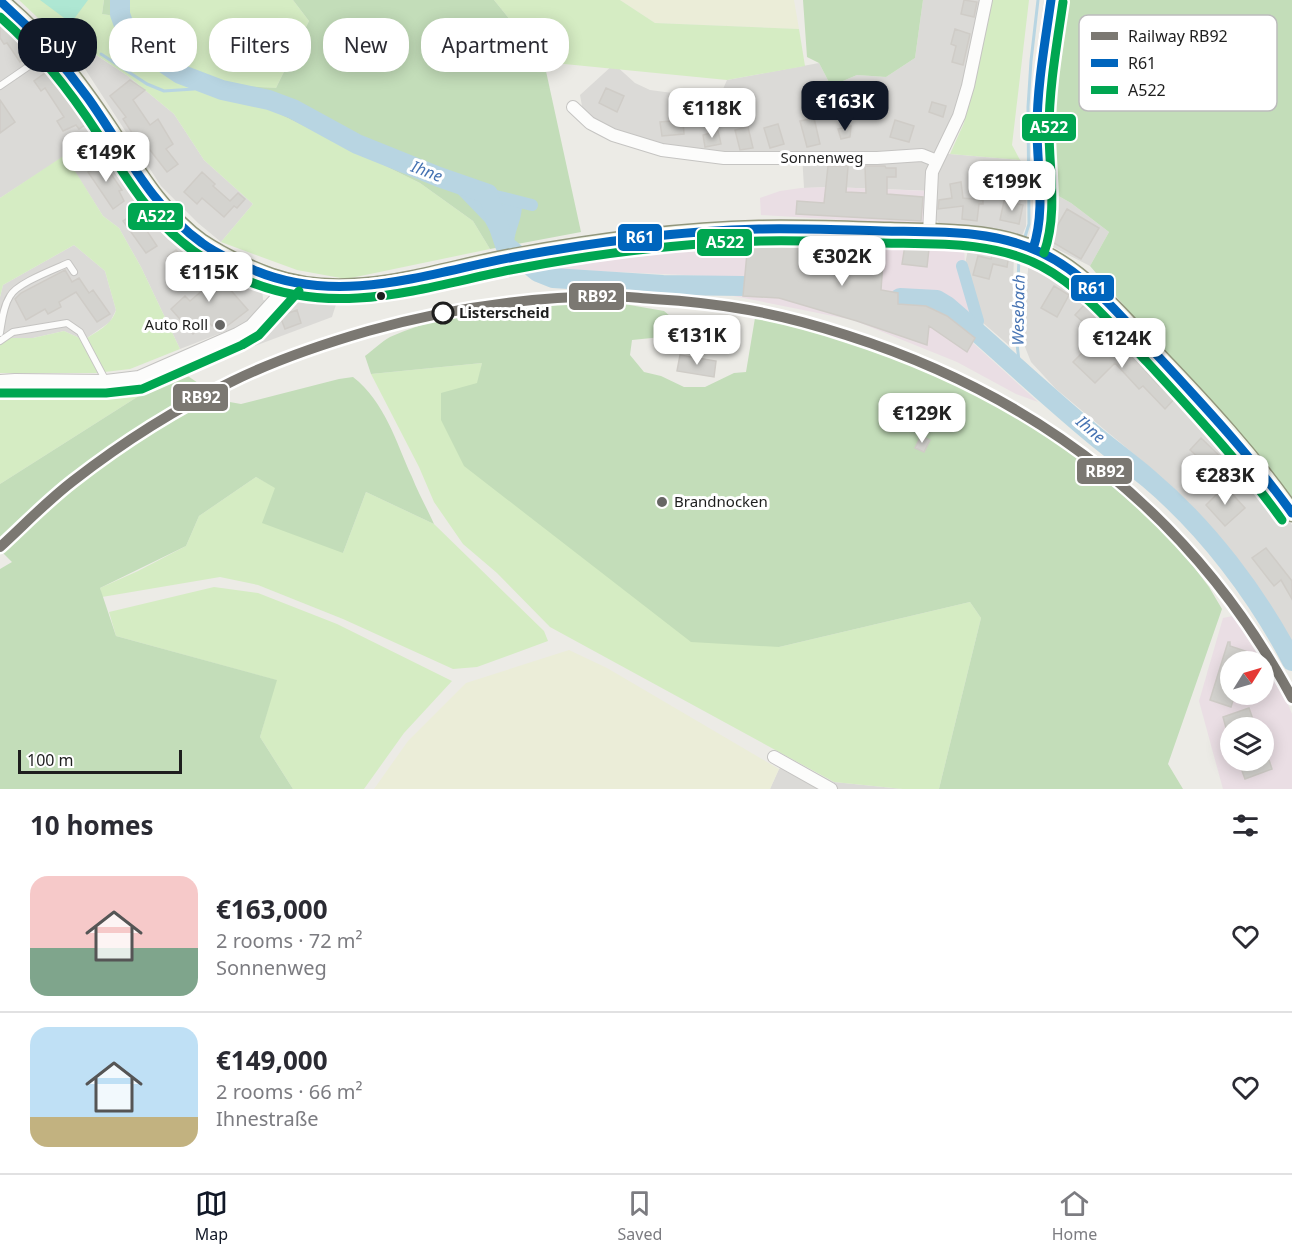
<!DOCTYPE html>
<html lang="en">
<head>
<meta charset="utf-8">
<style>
  body { margin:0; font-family:"Noto Sans",sans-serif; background:#f2f2f3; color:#2b2b33; height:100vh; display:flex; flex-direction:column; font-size:22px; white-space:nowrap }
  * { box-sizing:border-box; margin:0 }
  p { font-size:20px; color:#7c7c81 }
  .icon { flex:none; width:33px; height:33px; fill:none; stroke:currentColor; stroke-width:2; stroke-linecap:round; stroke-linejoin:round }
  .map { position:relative; height:789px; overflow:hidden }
  .drawer { display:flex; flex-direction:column; background:#fff; flex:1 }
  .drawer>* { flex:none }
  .hud { position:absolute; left:18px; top:18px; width:600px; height:54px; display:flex; gap:12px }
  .needle { width:39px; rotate:53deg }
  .fabs { position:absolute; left:1220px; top:651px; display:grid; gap:12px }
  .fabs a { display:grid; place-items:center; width:54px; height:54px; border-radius:50%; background:#fff; box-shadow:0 3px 15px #0003; font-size:30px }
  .scale { position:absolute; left:18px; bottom:15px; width:164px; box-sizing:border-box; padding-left:6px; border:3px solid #1e1e1e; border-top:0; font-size:16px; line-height:21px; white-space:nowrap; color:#1e1e1e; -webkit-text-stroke:4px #fff; paint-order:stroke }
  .price { position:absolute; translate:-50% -51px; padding:0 14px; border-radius:12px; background:#fff; color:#222; font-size:20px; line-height:39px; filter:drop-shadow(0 2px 3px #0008) }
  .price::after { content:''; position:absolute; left:50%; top:36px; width:18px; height:14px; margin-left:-9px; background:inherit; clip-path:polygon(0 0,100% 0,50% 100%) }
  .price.selected { background:#111827; color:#fff }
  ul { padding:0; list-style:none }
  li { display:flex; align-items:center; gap:18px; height:150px; padding:0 30px }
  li+li { border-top:2px solid #e1e1e2 }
  li span { display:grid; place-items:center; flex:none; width:168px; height:120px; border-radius:18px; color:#555 }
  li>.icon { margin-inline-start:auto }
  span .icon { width:72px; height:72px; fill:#fffc; stroke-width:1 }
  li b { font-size:26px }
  h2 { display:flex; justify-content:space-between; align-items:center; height:72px; padding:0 30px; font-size:26px }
  .pill { padding:0 21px; border-radius:24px; background:#fff; box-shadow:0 3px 15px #0003; font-size:21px; line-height:54px }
  .pill.selected { background:#111827; color:#fff }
  .tabs { display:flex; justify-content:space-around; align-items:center; height:84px; border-top:2px solid #e1e1e2; background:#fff; font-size:16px; color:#7c7c81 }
  .tabs a { display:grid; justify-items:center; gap:3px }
  .tabs .selected { color:#111827 }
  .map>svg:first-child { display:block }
  .residential { fill:#dbdad7 }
  .industrial { fill:#eadee4; fill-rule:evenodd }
  .farmland { fill:#ebedd8 }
  .grass { fill:#d5ecc3 }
  .forest { fill:#c3ddb9 }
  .pitch { fill:#aee7d3 }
  .water { fill:#b8d5e2 }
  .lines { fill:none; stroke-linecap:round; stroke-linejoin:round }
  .stream { stroke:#b8d5e2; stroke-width:3 }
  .canal { stroke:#b8d5e2; stroke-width:12 }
  .river { stroke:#b8d5e2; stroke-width:20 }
  .building { fill:#d4d3cf; stroke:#cfccc7; stroke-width:1.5 }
  .service-casing { stroke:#c5c4c2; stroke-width:8 }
  .minor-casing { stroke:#c5c4c2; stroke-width:14 }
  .secondary-casing { stroke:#92977d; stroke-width:19 }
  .service { stroke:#fcfcfb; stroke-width:6 }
  .minor { stroke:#fcfcfb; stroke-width:12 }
  .secondary { stroke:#f2f4e9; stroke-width:16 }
  .bus-1-casing { stroke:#fff; stroke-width:14 }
  .bus-2-casing { stroke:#fff; stroke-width:14 }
  .bus-1 { stroke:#0065bd; stroke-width:9 }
  .bus-2 { stroke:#00a651; stroke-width:9 }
  .rail-1-casing { stroke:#fff; stroke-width:15 }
  .rail-1 { stroke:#7b7872; stroke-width:10 }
  .bus-dot { fill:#1e1e1e; stroke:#fff; stroke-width:2 }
  .stop-dot { fill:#fff; stroke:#1e1e1e; stroke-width:3 }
  .poi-dot { fill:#666664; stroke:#fff; stroke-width:2 }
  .labels { text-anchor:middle; stroke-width:6; stroke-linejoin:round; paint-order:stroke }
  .street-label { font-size:15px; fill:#1e1e1e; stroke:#fff }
  .stop-label { font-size:15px; font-weight:bold; fill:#1e1e1e; stroke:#fff; text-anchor:start }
  .poi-label { font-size:15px; fill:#1e1e1e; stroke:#fff; text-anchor:end }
  .water-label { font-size:16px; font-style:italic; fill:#4572b2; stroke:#fff }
  .key { fill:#fff; stroke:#bcbcbc; stroke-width:1.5 }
  .key-label { font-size:16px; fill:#1e1e1e }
  .line-badge { stroke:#fff; stroke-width:2 }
  .badge-label { font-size:16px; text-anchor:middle; font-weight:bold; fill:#fff }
</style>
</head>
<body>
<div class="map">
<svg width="1292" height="789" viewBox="0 0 1292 789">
  <rect width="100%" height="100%" fill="#ecebe6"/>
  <path class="residential" d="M923 0H982L957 112 938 153 1020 160 1027 167 1026 226 1014 255 1011 347 982 322 965 264 973 226 939 223 932 215 934 191 831 187 804 188 802 154H723L672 148 606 127 589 116 582 106 580 95 614 64 635 83 650 90 680 94 723 89 727 80 819 63 831 86 857 75 886 77 915 58Z
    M0 15 26 36 61 74 103 143 155 216 196 254 262 286 263 300 283 306 296 295H339L332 317 241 351 229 330 180 349 141 267 119 228 103 216 65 156 0 198Z
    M76 42 128 76 174 114 204 160 253 204 221 242 198 223 161 186 74 52Z
    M1046 189 1071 203 1109 232 1090 266 1051 246 1045 237Z
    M74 245 105 271 116 310 110 322 84 340 64 331 33 338H0V297L3 285Z
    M1029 261 1045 268 1089 297 1268 488 1292 525V645L1286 634 1196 513 1153 470 1056 389 1031 362 1023 342 1022 324Z
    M791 760 834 782 903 789H770L779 769Z"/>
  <path class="industrial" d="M831 187 928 191 925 225 761 215 760 198 780 191 801 188Z
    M803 237 896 241 964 247 965 265 959 267 973 319 967 331 975 338 973 343 1038 402 1016 394 957 362 853 320 734 296 731 277 572 270 560 269 545 264 665 244Z
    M1233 616 1262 661 1230 662V694H1263V663L1285 697 1292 714V789H1223L1199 701 1223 618ZM1230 728H1263V760H1230Z"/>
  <path class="farmland" d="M620 0H794L799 29 655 23Z
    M569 650 607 668 779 769 770 789H374L408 741 466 683Z"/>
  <path class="grass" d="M19 0H104L102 14 127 18 129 0H293L309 21 276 88 192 84 263 106 420 183 473 221 490 249 346 279 297 270 221 242 253 204 204 160 174 114 128 76 77 42 74 52Z
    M494 0H620L655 23 799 29 805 66 727 80 544 62Z
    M989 0H1029L1012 145 1020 160 950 154 964 123Z
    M65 155 103 216 119 228 141 267 180 349 130 369 96 373H0V338H33L64 331 84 340C96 332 112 325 116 310L105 271 74 245 3 285 0 297V198Z
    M482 363 478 383 779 647 970 602 981 618 939 789H903L834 782 550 627 497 573 463 544 434 502 419 467 371 374Z
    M141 384 145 392 0 484V389L28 387 109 390Z
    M256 477 275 487 343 553 366 492 434 524 544 631 548 641 477 667 453 669 343 619 258 585 220 577 102 597 100 588 138 571 186 546 199 516Z
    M214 587 258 593 337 624 452 681 404 733 364 789H293L260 737 276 680 116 636 109 612Z"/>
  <path class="forest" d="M104 0H129L127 18 102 14Z
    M293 0H494L544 62 581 232 490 249 473 221 420 183 263 106 188 83 276 88 309 21Z
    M803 0H923L915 58 886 77 857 75 831 86 819 63 807 57Z
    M1061 0H1292V497L1233 425 1140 324 1090 266 1109 232 1071 203 1046 189 1048 79Z
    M607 301 664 311 691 334 632 340 630 355 644 372 661 376 684 387H705L734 373 746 372 755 318 850 340 946 376 1004 407 1091 465 1143 511 1182 551 1209 587 1222 609 1168 764 1183 789H939L981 618 970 602 779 647 691 642 464 466 441 420V393L477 383 482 363 371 374 365 356C373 350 381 342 390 337 451 308 540 306 607 301Z
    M185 374 224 401 241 404 339 379 353 377C385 402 396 442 412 477 418 493 427 508 434 524L366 492 343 553 262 523 275 488 256 477 199 516 186 546 100 588 116 636 277 680 260 737 293 789H0V569L12 562 0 550V484L145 392 141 384Z"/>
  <path class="pitch" d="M40 0H88L71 23Z"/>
  <path class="water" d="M461 192 490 201 522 207C521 222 515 230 514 243L498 246 485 222 458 194Z"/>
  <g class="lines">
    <path class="stream" d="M101 54 147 84 164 91 194 89 199 81
      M1024 240 1029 224 1028 107 1031 61 1038 0
      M1020 370 1016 335 1019 257 1021 249"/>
    <path class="canal" d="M488 194 532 205
      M962 266 978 321 976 330"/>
    <path class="river" d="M120 0V14L125 28 134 43 180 74 222 90 269 100 293 109 357 144 439 177 488 194 505 245 538 272 553 278 663 285 743 286
      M900 298 937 300 947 306C995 347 1040 390 1088 430 1108 447 1129 462 1149 479 1207 528 1257 594 1292 661"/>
  </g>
  <path class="building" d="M964 0 977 2 974 17 961 14Z
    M4 21 19 33 33 52 20 62 7 43 4 44 0 38V25Z
    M955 29 970 34 963 65 952 62 956 46 951 44Z
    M52 68 85 119 87 124 79 129 76 125 63 131 57 121 64 117 45 88 41 91 34 81Z
    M130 80 145 90 133 100 150 125 158 119 173 144 166 149 178 164 167 172 150 150 146 149 147 145 138 133 134 136 123 119 126 117 110 96Z
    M606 88 624 96 617 112 599 103Z
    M0 100 15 122 0 133Z
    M932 102 946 106 943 117 929 112Z
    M814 118 820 144 807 147 800 121Z
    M683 120 684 134 662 136 660 122Z
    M895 120 914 126 909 142 890 137Z
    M778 124 784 144 770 148 764 128Z
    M851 126 850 137 841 139 838 129Z
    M748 127 753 148 740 150 735 130Z
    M718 131 721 144 705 147 703 135Z
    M95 159 99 165 103 162 122 190 119 191 124 201 113 209 88 172 92 170 88 164Z
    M828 166H848L846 192 866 193 865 166H885L886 168H896V177H887V194L923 197 921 221 796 214 797 201 824 203Z
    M988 168 1009 172 1006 187 986 183Z
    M202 172 215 184 213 186 230 201 238 193 245 199 237 208 234 206 224 217 202 198 197 204 184 192Z
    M961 182 963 198 983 200V204H979L977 221 962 219 963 206 938 209 939 200 952 198 950 184Z
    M1004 201 1023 205 1019 224 1000 220Z
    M1067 209 1099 228 1081 259 1049 240Z
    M138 211 146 223 143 225 157 246 146 253 123 221Z
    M820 241 884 247 881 290 898 293V304L926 306 947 316 975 338 967 352 929 326 927 345 857 321 779 298 743 296 748 242Z
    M905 245 929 249 927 267 902 264Z
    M176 250 187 262 177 270 168 260V256Z
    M993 251 1009 254 1007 267 993 264 989 279 973 275 978 256 991 259Z
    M207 263 248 310 227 326 220 318 212 326 207 320 193 334 171 309 185 296 190 301 204 289 192 275Z
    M65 270 72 282 79 278 89 293 93 290 110 314 97 322 76 292 59 302 61 307 48 314 45 309 26 320 15 299 21 293Z
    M1054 286 1069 295 1057 317 1041 308Z
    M1085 304 1100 317 1090 328 1075 315Z
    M297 310 301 323 285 329 280 316Z
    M1118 334 1131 347 1127 350 1159 386 1164 381 1178 395 1165 409 1143 386 1139 389 1115 363 1095 383 1073 362 1092 343 1101 351Z
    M680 355 716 361 714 377 677 371Z
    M921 436 930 440 924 452 915 448Z
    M1201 438 1224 460 1213 472 1210 470 1205 476 1192 464 1198 457 1190 450Z
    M1225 486 1245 508 1225 526 1206 505Z
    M1266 548 1292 581V599L1281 580 1274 586 1252 558Z
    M1228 642H1230V646L1248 652 1245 662H1230V694H1235L1231 707 1210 700Z
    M1249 708 1256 728H1226L1223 717Z
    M1238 760H1269L1272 769 1245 779Z"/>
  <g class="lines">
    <defs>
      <path id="service" d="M0 86 51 51
        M0 333C2 321 3 307 10 296 17 283 53 270 68 263L74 272
        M0 341 13 332 67 323 80 332 106 381"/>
      <path id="minor" d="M573 107 590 123 613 135 662 150 724 158H877L922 155 937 161
        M929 233 932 172 959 116 968 86 986 0
        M1033 249C1046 222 1037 161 1037 129 1038 86 1045 43 1051 0
        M0 381 15 380 106 381 139 377 237 334 251 326 290 283
        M774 757 831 789"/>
      <path id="secondary" d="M0 1C45 38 78 82 110 130 136 170 162 215 202 243 223 257 247 268 271 277 351 305 435 271 514 257 595 242 677 231 759 229 803 228 847 230 890 231 941 233 995 230 1042 253 1086 274 1124 319 1157 355 1205 405 1252 456 1292 513"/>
    </defs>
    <use href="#service" class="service-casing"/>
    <use href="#minor" class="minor-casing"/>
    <use href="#secondary" class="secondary-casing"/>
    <use href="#service" class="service"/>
    <use href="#minor" class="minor"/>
    <use href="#secondary" class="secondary"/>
    <defs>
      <path id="bus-1" d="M0 1C33 30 62 62 88 98 123 147 151 207 202 243 218 255 238 263 256 271 341 306 429 273 514 257 595 242 677 231 759 229 800 228 841 230 883 231 936 232 993 229 1042 253 1088 275 1122 318 1157 355 1204 406 1251 456 1292 513
        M1033 249C1046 210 1037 169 1037 129 1037 86 1045 43 1051 0"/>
      <path id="bus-2" d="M0 17C39 51 70 91 98 134 123 172 146 213 182 242 202 259 224 271 248 281 337 318 421 288 510 270 593 254 677 243 761 241 802 240 843 242 883 243 936 244 993 241 1041 266 1084 289 1115 328 1148 363 1195 414 1242 464 1282 520
        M1044 253C1058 213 1049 171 1049 130 1049 87 1057 44 1063 2
        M1 393H106L142 389 242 345 259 335 299 291"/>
    </defs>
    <use href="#bus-1" class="bus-1-casing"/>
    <use href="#bus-2" class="bus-2-casing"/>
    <use href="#bus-1" class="bus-1"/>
    <use href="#bus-2" class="bus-2"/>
    <defs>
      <path id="rail-1" d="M0 547C24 525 47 501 73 481 123 442 177 408 233 381 276 360 323 344 368 331 446 309 526 297 607 296 622 296 638 298 653 299 722 303 779 313 846 335 1041 397 1194 516 1292 698"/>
    </defs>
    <use href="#rail-1" class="rail-1-casing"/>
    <use href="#rail-1" class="rail-1"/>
  </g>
  <circle class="bus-dot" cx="381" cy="296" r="5"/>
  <circle class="stop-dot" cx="443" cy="313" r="10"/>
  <g class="poi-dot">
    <circle cx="220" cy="325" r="6"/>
    <circle cx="662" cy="502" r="6"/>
  </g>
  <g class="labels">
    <g class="street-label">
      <text x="822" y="163">Sonnenweg</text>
    </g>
    <g class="stop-label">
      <text x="459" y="318">Listerscheid</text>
    </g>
    <g class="poi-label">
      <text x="208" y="330">Auto Roll</text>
      <text x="674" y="507" text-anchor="start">Brandnocken</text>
    </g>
    <g class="water-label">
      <text transform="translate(427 171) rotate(21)" y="6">Ihne</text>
      <text transform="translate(1018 310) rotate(-89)" y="6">Wesebach</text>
      <text transform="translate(1091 429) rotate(41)" y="6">Ihne</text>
    </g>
  </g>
  <rect x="1079" y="15" width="198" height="96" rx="9" class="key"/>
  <rect x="1091" y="32" width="27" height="8" fill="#7b7872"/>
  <rect x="1091" y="59" width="27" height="8" fill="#0065bd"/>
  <rect x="1091" y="86" width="27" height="8" fill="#00a651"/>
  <g class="key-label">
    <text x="1128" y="42">Railway RB92</text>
    <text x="1128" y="69">R61</text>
    <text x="1128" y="96">A522</text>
  </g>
  <g class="line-badge">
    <rect x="1021" y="113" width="56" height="29" rx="6" fill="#00a651"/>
    <rect x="127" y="202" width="57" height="29" rx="6" fill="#00a651"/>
    <rect x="617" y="223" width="46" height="29" rx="6" fill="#0065bd"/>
    <rect x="696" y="228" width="57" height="29" rx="6" fill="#00a651"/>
    <rect x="1070" y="274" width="45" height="28" rx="6" fill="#0065bd"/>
    <rect x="568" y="282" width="57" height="29" rx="6" fill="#7b7872"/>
    <rect x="172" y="383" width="57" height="29" rx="6" fill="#7b7872"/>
    <rect x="1076" y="457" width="57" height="28" rx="6" fill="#7b7872"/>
  </g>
  <g class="badge-label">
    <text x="1049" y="133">A522</text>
    <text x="156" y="222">A522</text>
    <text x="640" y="243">R61</text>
    <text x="725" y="248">A522</text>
    <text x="1092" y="294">R61</text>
    <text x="597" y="302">RB92</text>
    <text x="201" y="403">RB92</text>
    <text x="1105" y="477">RB92</text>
  </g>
</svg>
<div class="fabs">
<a><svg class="needle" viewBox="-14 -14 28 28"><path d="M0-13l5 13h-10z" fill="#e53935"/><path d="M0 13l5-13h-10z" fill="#7c7c81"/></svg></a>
<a><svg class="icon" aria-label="layers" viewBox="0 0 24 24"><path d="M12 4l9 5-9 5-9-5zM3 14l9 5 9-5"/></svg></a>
</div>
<div class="scale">100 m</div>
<b class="price selected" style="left:845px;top:132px">€163K</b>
<b class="price" style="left:712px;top:139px">€118K</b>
<b class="price" style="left:106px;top:183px">€149K</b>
<b class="price" style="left:1012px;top:212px">€199K</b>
<b class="price" style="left:842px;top:287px">€302K</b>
<b class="price" style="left:209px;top:303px">€115K</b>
<b class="price" style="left:697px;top:366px">€131K</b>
<b class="price" style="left:1122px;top:369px">€124K</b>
<b class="price" style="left:922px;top:444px">€129K</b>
<b class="price" style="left:1225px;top:506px">€283K</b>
<div class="hud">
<a class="pill selected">Buy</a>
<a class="pill">Rent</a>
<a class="pill">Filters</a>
<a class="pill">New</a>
<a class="pill">Apartment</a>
</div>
</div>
<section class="drawer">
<h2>10 homes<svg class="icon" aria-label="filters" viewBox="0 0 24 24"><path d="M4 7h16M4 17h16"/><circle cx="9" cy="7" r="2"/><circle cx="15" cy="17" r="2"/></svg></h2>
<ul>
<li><span style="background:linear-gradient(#f6c9c9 60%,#7fa58c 0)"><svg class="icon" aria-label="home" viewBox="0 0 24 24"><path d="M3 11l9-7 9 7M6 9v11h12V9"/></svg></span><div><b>€163,000</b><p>2 rooms · 72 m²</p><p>Sonnenweg</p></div><svg class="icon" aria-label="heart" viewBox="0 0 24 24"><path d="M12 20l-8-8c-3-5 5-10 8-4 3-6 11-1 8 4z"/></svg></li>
<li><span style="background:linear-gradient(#bfe0f5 75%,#c2b280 0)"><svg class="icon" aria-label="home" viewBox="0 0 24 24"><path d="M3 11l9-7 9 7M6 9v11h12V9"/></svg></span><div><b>€149,000</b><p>2 rooms · 66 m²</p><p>Ihnestraße</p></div><svg class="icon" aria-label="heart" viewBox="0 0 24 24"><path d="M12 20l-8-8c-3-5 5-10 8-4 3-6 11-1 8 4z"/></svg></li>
</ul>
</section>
<nav class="tabs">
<a class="selected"><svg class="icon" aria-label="map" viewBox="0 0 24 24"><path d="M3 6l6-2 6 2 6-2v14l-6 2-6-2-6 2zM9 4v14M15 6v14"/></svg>Map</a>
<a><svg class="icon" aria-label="saved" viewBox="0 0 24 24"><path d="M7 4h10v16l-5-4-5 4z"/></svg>Saved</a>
<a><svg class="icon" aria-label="home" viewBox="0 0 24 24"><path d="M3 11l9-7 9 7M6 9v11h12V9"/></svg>Home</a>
</nav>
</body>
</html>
